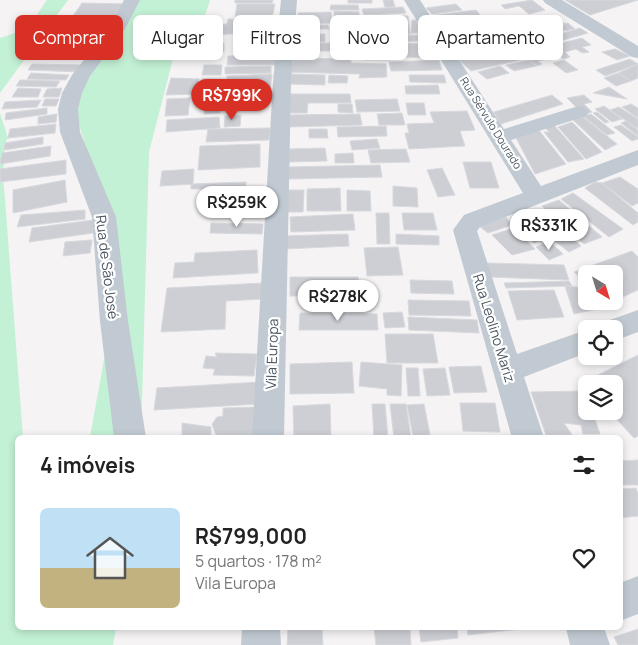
<!DOCTYPE html>
<html lang="pt">
<head>
<meta charset="utf-8">
<style>
  body { margin:0; font-family:Manrope,sans-serif; background:#f2f2f2; color:#222; height:100vh; display:flex; flex-direction:column; font-size:19px; white-space:nowrap }
  * { box-sizing:border-box; margin:0 }
  p { font-size:16px; color:#767676 }
  .icon { flex:none; width:28px; height:28px; fill:none; stroke:currentColor; stroke-width:2; stroke-linecap:round; stroke-linejoin:round }
  .map { position:relative; flex:1; overflow:hidden }
  .details { position:absolute; left:15px; top:435px; width:608px; height:195px; display:flex; flex-direction:column; background:#fff; border-radius:8px; box-shadow:0 2px 8px #0003 }
  .details>* { flex:none }
  .guide { position:absolute; left:15px; top:15px; width:609px; height:45px; display:flex; gap:10px }
  .needle { width:32px; rotate:142deg }
  .controls { position:absolute; left:578px; top:265px; display:grid; gap:10px }
  .controls a { display:grid; place-items:center; width:45px; height:45px; border-radius:8px; background:#fff; box-shadow:0 2px 8px #0003; font-size:25px }
  .price { position:absolute; translate:-50% -42px; padding:0 11px; border-radius:18px; background:#fff; color:#222; font-size:16px; line-height:32px; filter:drop-shadow(0 1px 2px #0008) }
  .price::after { content:''; position:absolute; left:50%; top:30px; width:15px; height:11px; margin-left:-8px; background:inherit; clip-path:polygon(0 0,100% 0,50% 100%) }
  .price.selected { background:#d93025; color:#fff }
  ul { padding:0; list-style:none }
  li { display:flex; align-items:center; gap:15px; height:125px; padding:0 25px }
  li span { display:grid; place-items:center; flex:none; width:140px; height:100px; border-radius:8px; color:#555 }
  li>.icon { margin-inline-start:auto }
  span .icon { width:60px; height:60px; fill:#fffc; stroke-width:1 }
  li b { font-size:21px }
  h2 { display:flex; justify-content:space-between; align-items:center; height:60px; padding:0 25px; font-size:21px }
  .tag { padding:0 18px; border-radius:8px; background:#fff; box-shadow:0 2px 8px #0003; font-size:18px; line-height:45px }
  .tag.selected { background:#d93025; color:#fff }
  .map>svg:first-child { display:block }
  .green { fill:#c3f1d5 }
  .building { fill:#cdcfd5; stroke:#d7d9de }
  .lines { fill:none; stroke-linecap:round; stroke-linejoin:round }
  .minor { fill:#c1cad2; fill-rule:evenodd }
  .labels { text-anchor:middle; stroke-width:4.5; stroke-linejoin:round; paint-order:stroke }
  .far-street-label { font-size:11px; fill:#4a5661; stroke:#fff }
  .street-label { font-size:14px; fill:#4a5661; stroke:#fff }
</style>
</head>
<body>
<div class="map">
<svg width="638" height="645" viewBox="0 0 638 645">
  <rect width="100%" height="100%" fill="#f5f3f3"/>
  <path class="green" d="M47 0H68L0 93V38L27 29Z
    M138 0H210L196 43H177L149 152 141 437H90L111 321 87 150 73 106 86 74Z
    M0 113 8 138 5 143 3 174 23 437 18 438V628H116L113 645H0Z"/>
  <path class="building" d="M235 0H273L272 3H235Z
    M348 0H372V3H348Z
    M383 0H393L395 7H385Z
    M532 0 545 10 529 14 519 6 505 9 501 5Z
    M565 0H638L590 15Z
    M82 3 124 4 116 17 73 16Z
    M237 4H275L272 18H235Z
    M456 4 462 10 432 14 426 8Z
    M331 5H358L359 10H330Z
    M403 7 406 13 364 15 362 9Z
    M476 10 482 17 434 23 428 16Z
    M334 11 359 12V19L334 18Z
    M331 12 332 23 299 24 298 13Z
    M385 15 408 16 410 34H369L364 20H385Z
    M556 17 565 24 511 34 504 28Z
    M71 18 90 19 87 23 68 22Z
    M97 19H115L113 24 95 23Z
    M228 19H278L277 32 206 35 209 25 227 24Z
    M412 20H416L423 33H411Z
    M336 21H353L354 27H337Z
    M459 22 462 26 436 29 433 25Z
    M568 23 575 29 557 32 550 27Z
    M296 25H328L329 29H296Z
    M476 25 484 34 444 40 437 31Z
    M580 28 588 33 550 44 543 39Z
    M278 32 276 51H254L258 41H246L247 33Z
    M333 33 351 34V41L332 40Z
    M296 34H325V42H296Z
    M488 34 496 42 458 49 451 41Z
    M421 35 423 41 356 42 355 36Z
    M582 38 591 45 582 47 589 52 582 53 576 49 565 52 570 57 564 59 558 56 538 61 542 64 537 66 521 53Z
    M504 42 507 46 455 55 452 51Z
    M224 43V52L200 53V45Z
    M236 43H251L249 52H234Z
    M290 43H342L343 51H290Z
    M350 43 375 44V48H350Z
    M398 43 399 51H383V44Z
    M402 43 427 44 429 58 404 57Z
    M33 45 58 46 53 54H27Z
    M64 45 96 47 90 56 57 54Z
    M504 46 517 52 525 59 471 71 456 57Z
    M354 49H379L380 54 389 53 391 60H363V55H355Z
    M615 49 630 56 617 60 602 52Z
    M278 55 277 65H227L228 56Z
    M293 58 351 59V63L386 64 387 77 359 78 360 74 287 72 286 63H293Z
    M630 59 638 64 605 76 596 70Z
    M439 60 442 70 391 71 389 62Z
    M529 60 536 66 514 71 506 65Z
    M564 60 578 70 566 73 553 63Z
    M32 64 83 65 79 72 28 70Z
    M638 64V78L631 81 618 73Z
    M204 65H222L221 75H202Z
    M271 66V73L225 74V67Z
    M500 66 509 73 487 79 478 72Z
    M31 73 69 75 66 80 27 79Z
    M618 73 631 81 616 86 604 78Z
    M272 74 270 91 226 92 227 76Z
    M291 74 325 75V85L290 84Z
    M329 75 348 76 347 83H328Z
    M409 75H444L446 83 410 82Z
    M171 78 199 79 195 94 166 95Z
    M202 79H222L219 94H199Z
    M20 80 60 81 56 87 16 86Z
    M438 85 440 94H406L405 86Z
    M609 87 627 99 593 93Z
    M18 88 41 89 38 97H12Z
    M62 88 59 97H43L47 89Z
    M230 94H244L243 104H228Z
    M249 94H272V102L249 103Z
    M289 94H350L351 103H308L307 113H287Z
    M552 95 563 104 501 124 494 112Z
    M584 95 592 102 584 104 592 112 583 114 567 98Z
    M190 98 188 115 165 116 167 99Z
    M45 99H59L56 106H42Z
    M397 99 400 111 357 112 355 100Z
    M41 100 37 107 2 109 5 102Z
    M406 103H424L426 115H408Z
    M338 104H352L353 113 338 112Z
    M631 104 638 108V118L622 107Z
    M206 105H221L220 113 204 114Z
    M604 106 622 119 612 122 595 109Z
    M619 107 638 119V129L610 110Z
    M47 108V114L5 120 6 113Z
    M467 111 475 130 460 131 465 146 409 149 405 133H409L407 124 434 123 430 112Z
    M597 112 609 122 605 123 593 113Z
    M402 113 405 125H379L377 114Z
    M57 114 56 122 38 124V117Z
    M360 114 362 125 288 127 289 115Z
    M591 114 615 133 607 135 583 116Z
    M241 115 240 126 224 127 225 116Z
    M219 117 220 128 166 132 167 120Z
    M583 117 617 144 605 150 572 119Z
    M626 121 638 130V136L621 123Z
    M572 122 602 152 586 159 558 127Z
    M56 124 55 133 8 138 10 129Z
    M553 124 584 159 568 162 544 132H549L544 126Z
    M621 125 638 137V139L632 141 614 127Z
    M386 126 387 136 338 137 337 127Z
    M270 128 269 140 206 142 208 129Z
    M537 128 566 164 535 174 515 136Z
    M309 129H327L328 138H309Z
    M43 137V144L4 150 5 143Z
    M377 139 380 148 352 150 350 141Z
    M260 144V167L198 170 200 146Z
    M51 146 50 156 0 164 2 153Z
    M325 148 327 161 289 162 288 149Z
    M406 149 410 162 371 163 368 150Z
    M353 153 354 163H335V154Z
    M66 160V174L0 182V169Z
    M463 162H491L499 188H470Z
    M380 165 382 177 288 179V167Z
    M442 168 455 195 438 197 427 170Z
    M194 169 193 184 160 186 162 171Z
    M620 177 638 189V203L632 206 602 183Z
    M65 180 67 202 13 213V190Z
    M246 182 245 196 201 197 202 189H191V184Z
    M595 182 602 183 638 213V222L633 225 585 188Z
    M393 186 417 188 418 207 393 206Z
    M340 188 341 211H307V189Z
    M288 190H304L303 212H286Z
    M347 190 370 191 371 211H347Z
    M573 193 623 229 609 237 561 199Z
    M559 200 602 237 584 244 542 206Z
    M85 210V219L17 227 21 215Z
    M376 213H389L390 244H377Z
    M402 213H433L437 230H404Z
    M353 214 355 230 291 232 290 217Z
    M545 214 562 227 547 235 530 224Z
    M506 217 512 225 488 233 479 226Z
    M93 220V233L29 242 32 228Z
    M526 221 545 238 534 243 515 226Z
    M211 223 263 224 262 234 210 233Z
    M514 228 535 249 512 255 492 235Z
    M564 231 581 246 569 252 551 238Z
    M348 234 349 246 284 249 283 236Z
    M396 234 439 236V245L396 244Z
    M92 240 90 253 63 256 65 242Z
    M549 241 563 254 549 260 536 247Z
    M398 247 403 275 367 276 364 248Z
    M257 250 258 273 173 278 175 263 194 262 195 253Z
    M632 251 638 257V290L614 301V274H586V283L574 272Z
    M487 263 564 265 569 280 489 277Z
    M290 277H358L360 295 290 296Z
    M410 280 452 281 454 294 411 293Z
    M569 281 572 286 506 288 504 283Z
    M263 283V299L226 301 225 329 161 332 167 288Z
    M565 286 586 288V301H597L602 308 574 314Z
    M554 290 564 317 517 320 508 291Z
    M408 300 469 301 471 316 409 315Z
    M402 312 405 327 385 328 383 313Z
    M300 313 377 314 378 330H299Z
    M408 317 477 320 479 333 409 330Z
    M385 334H433L438 363H387Z
    M215 353 257 354 254 376 213 375 215 369 203 368 206 356 217 357Z
    M638 355V436L634 438 609 411H614V406L623 402 614 392V384H606L598 375Z
    M352 362 354 393 290 394V364Z
    M361 362 402 365 401 396 387 395V389L359 386Z
    M481 366 487 392 454 393 449 367Z
    M406 368H418L420 396H408Z
    M445 368 450 395 427 396 423 369Z
    M259 382V404L154 410 157 388Z
    M585 391 586 411H592L600 434H583L581 425 564 423 572 435H546L531 392Z
    M460 403H495L500 432 463 431Z
    M330 404 331 438H294L293 406Z
    M372 404H385L388 438H374Z
    M390 404H406L411 438H394Z
    M424 404 430 435 413 436 407 405Z
    M258 407 257 438H217L212 424 217 417 223 416V408Z
    M182 423 211 427V438H182Z
    M638 460V485H620V461Z
    M636 488 638 494V516L620 518V489Z
    M288 628H322L323 645H287Z
    M374 628H410L411 645H376Z
    M419 628H457L458 638 421 642Z
    M467 628H529L468 635Z
    M638 629V645H618L614 637Z"/>
  <g class="lines">
    <path class="minor" d="M124 0H140L125 29 90 76 82 93 78 109 80 132 116 217 128 321 146 438H114L100 321 92 217 60 132 58 109 62 93 72 75 109 28Z
      M281 0H297L291 82 284 438H252L273 82Z
      M404 0H420L504 129 572 108 579 106 586 108 589 112 586 116 511 140 541 186 638 150V165L480 227 477 231 517 354 586 330V353L524 377 544 438H512L453 230 464 215 523 193Z
      M543 0H562L638 46V58L632 57 545 3Z
      M638 310V332L614 341V329H601L604 322Z
      M638 576V614L620 621V583Z
      M242 628H280L281 645H241Z
      M566 628H604L610 645H570Z"/>
  </g>
  <g class="labels">
    <g class="far-street-label">
      <text transform="translate(491 123) rotate(58)" y="4">Rua Sérvulo Dourado</text>
    </g>
    <g class="street-label">
      <text transform="translate(107 267) rotate(83)" y="5">Rua de São José</text>
      <text transform="translate(494 328) rotate(73)" y="5">Rua Leolino Mariz</text>
      <text transform="translate(272 354) rotate(-88)" y="5">Vila Europa</text>
    </g>
  </g>
</svg>
<div class="controls">
<a><svg class="needle" viewBox="-14 -14 28 28"><path d="M0-13l5 13h-10z" fill="#e53935"/><path d="M0 13l5-13h-10z" fill="#767676"/></svg></a>
<a><svg class="icon" aria-label="locate" viewBox="0 0 24 24"><circle cx="12" cy="12" r="6"/><path d="M12 2v4M12 18v4M2 12h4M18 12h4"/></svg></a>
<a><svg class="icon" aria-label="layers" viewBox="0 0 24 24"><path d="M12 4l9 5-9 5-9-5zM3 14l9 5 9-5"/></svg></a>
</div>
<b class="price selected" style="left:232px;top:121px">R$799K</b>
<b class="price" style="left:237px;top:228px">R$259K</b>
<b class="price" style="left:549px;top:251px">R$331K</b>
<b class="price" style="left:338px;top:322px">R$278K</b>
<div class="guide">
<a class="tag selected">Comprar</a>
<a class="tag">Alugar</a>
<a class="tag">Filtros</a>
<a class="tag">Novo</a>
<a class="tag">Apartamento</a>
</div>
<section class="details">
<h2>4 imóveis<svg class="icon" aria-label="filters" viewBox="0 0 24 24"><path d="M4 7h16M4 17h16"/><circle cx="9" cy="7" r="2"/><circle cx="15" cy="17" r="2"/></svg></h2>
<ul>
<li><span style="background:linear-gradient(#bfe0f5 60%,#c2b280 0)"><svg class="icon" aria-label="home" viewBox="0 0 24 24"><path d="M3 11l9-7 9 7M6 9v11h12V9"/></svg></span><div><b>R$799,000</b><p>5 quartos · 178 m²</p><p>Vila Europa</p></div><svg class="icon" aria-label="heart" viewBox="0 0 24 24"><path d="M12 20l-8-8c-3-5 5-10 8-4 3-6 11-1 8 4z"/></svg></li>
</ul>
</section>
</div>
</body>
</html>
